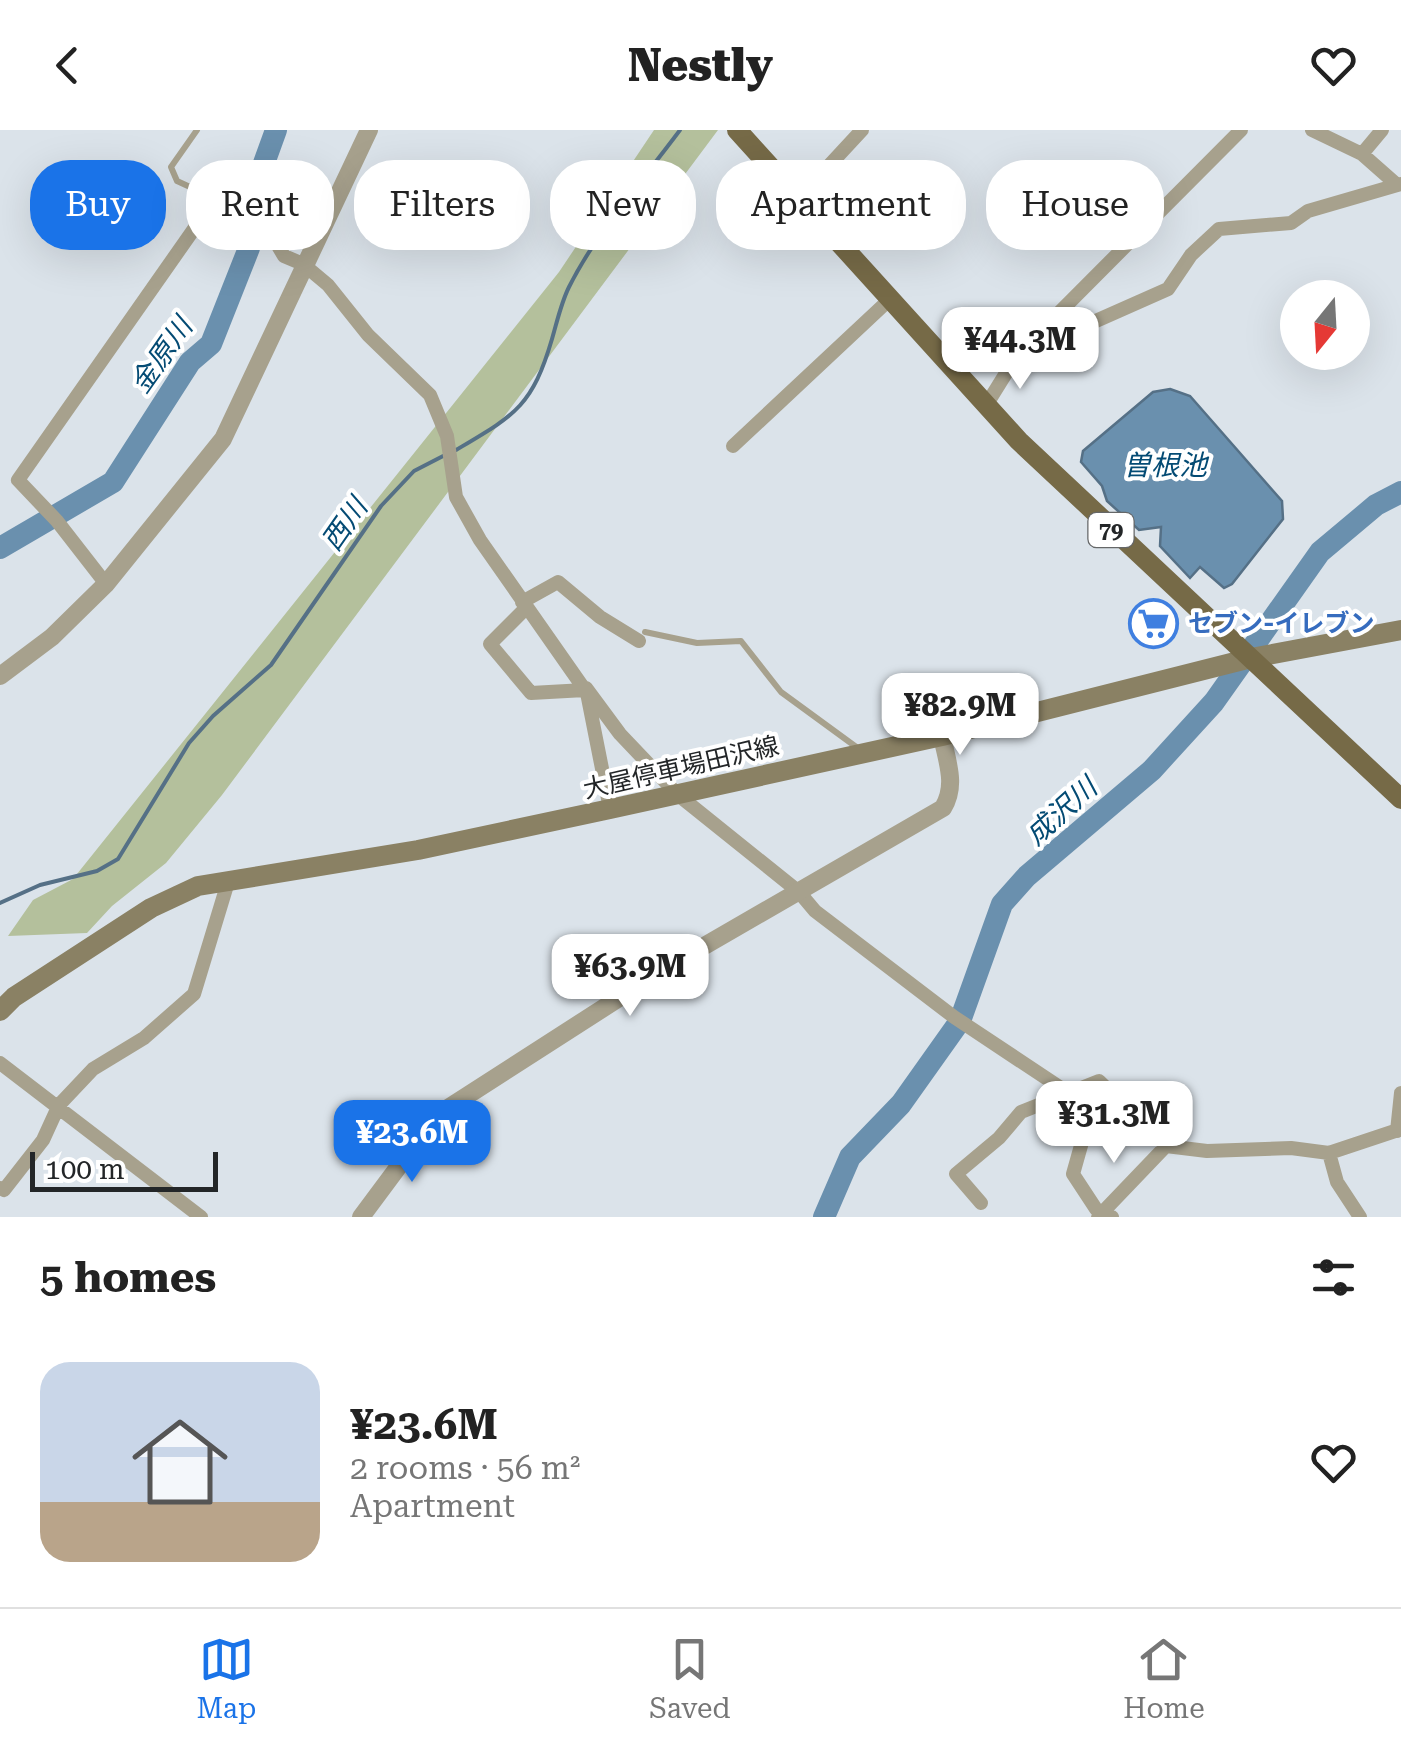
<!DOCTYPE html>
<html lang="en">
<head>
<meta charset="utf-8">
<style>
  body { margin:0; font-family:"Roboto Serif","Noto Sans JP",serif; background:#f2f2f2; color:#222; height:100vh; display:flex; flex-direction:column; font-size:38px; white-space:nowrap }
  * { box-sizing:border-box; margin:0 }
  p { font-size:32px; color:#767676 }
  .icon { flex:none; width:55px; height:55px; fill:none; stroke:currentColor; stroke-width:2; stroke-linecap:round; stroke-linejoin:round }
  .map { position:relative; height:1087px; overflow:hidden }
  .drawer { display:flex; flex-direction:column; background:#fff; flex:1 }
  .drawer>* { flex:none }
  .guide { position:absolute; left:30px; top:30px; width:1342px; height:90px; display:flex; gap:20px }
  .needle { width:65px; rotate:198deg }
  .buttons { position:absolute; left:1280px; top:150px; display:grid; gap:20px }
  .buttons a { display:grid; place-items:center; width:90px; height:90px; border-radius:50%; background:#fff; box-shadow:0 10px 40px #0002; font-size:50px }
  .scale { position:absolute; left:30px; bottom:25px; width:188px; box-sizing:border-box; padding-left:10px; border:5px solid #232628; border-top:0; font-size:28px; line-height:35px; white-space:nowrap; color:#232628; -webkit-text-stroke:8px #fff; paint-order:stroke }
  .price { position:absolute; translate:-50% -85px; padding:0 22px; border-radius:20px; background:#fff; color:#222; font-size:32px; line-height:65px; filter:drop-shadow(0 2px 5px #0008) }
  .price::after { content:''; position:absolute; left:50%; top:60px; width:30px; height:22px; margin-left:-15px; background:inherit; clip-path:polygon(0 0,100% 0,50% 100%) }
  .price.on { background:#1a73e8; color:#fff }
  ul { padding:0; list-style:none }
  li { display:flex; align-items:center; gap:30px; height:250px; padding:0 40px }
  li+li { border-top:2px solid #e0e0e0 }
  li span { display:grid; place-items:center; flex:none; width:280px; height:200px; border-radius:30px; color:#555 }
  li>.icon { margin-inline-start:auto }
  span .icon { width:120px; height:120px; fill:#fffc; stroke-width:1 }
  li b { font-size:42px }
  h2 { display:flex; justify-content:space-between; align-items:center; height:120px; padding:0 40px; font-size:42px }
  .tag { padding:0 35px; border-radius:40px; background:#fff; box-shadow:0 10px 40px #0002; font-size:35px; line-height:90px }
  .tag.on { background:#1a73e8; color:#fff }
  header { display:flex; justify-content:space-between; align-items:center; height:130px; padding:0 40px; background:#fff; font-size:45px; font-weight:800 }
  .tab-bar { display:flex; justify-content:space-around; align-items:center; height:140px; border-top:2px solid #e0e0e0; background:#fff; font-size:28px; color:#767676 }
  .tab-bar a { display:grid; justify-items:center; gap:5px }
  .tab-bar .on { color:#1a73e8 }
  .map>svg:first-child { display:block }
  .green { fill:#b4c09c }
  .water { fill:#6a90ae; stroke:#557086; stroke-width:2.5 }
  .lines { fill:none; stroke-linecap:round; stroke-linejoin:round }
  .stream { stroke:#557086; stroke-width:4 }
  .river { stroke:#6a90ae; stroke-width:22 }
  .service { stroke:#a7a18d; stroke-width:6 }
  .minor { stroke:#a7a18d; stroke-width:14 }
  .tertiary { stroke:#a7a18d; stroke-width:18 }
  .secondary { stroke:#8a8164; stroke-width:20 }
  .primary { stroke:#766a47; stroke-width:20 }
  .labels { text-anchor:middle; stroke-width:8; stroke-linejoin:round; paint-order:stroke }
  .shield { fill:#fff; stroke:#656768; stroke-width:2.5 }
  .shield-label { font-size:22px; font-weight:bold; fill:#232628 }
  .shop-label { font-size:25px; font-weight:bold; fill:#366cbe; stroke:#fff; text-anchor:start }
  .street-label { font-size:25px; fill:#232628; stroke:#fff }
  .water-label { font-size:28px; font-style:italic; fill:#044b74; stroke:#fff }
</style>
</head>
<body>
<header><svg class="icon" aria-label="back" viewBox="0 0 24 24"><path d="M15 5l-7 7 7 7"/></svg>Nestly<svg class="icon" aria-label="heart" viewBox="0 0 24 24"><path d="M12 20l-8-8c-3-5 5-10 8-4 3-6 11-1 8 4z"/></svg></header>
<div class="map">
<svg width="1401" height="1087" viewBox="0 0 1401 1087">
  <rect width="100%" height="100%" fill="#dbe3ea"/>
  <path class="green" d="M654 0H718L222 665 166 733 112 776 87 803 8 806 33 770 73 749 559 142Z"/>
  <path class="water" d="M1170 259 1190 266 1282 371 1283 389 1232 454 1224 458 1200 437 1190 448 1160 416 1161 397 1139 400 1107 371 1102 356 1081 332 1083 321 1153 262Z"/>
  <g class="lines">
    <path class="stream" d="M456 320C515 285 532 277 552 209 557 192 561 173 569 157 597 101 643 50 680 0
      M0 773 40 755 97 741 118 729 189 613 213 586 271 535 381 376 414 341 447 324"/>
    <path class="river" d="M0 418 113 352 190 232 211 214 249 118 255 58 276 0
      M824 1087 850 1027 901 974 960 891 1002 774 1027 746 1152 640 1214 572 1320 422 1376 375 1401 362"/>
    <path class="service" d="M197 0 171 37 177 51 214 68
      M645 502 697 513 741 511 781 562 859 619"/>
    <path class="minor" d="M1312 0 1362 24 1396 54
      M1362 24 1382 0
      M799 68 862 0
      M1018 224 1052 223 1089 194 1168 159 1191 125 1219 99 1291 93 1308 81 1401 54
      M985 277 1018 224 1241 0
      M733 316 889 170
      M106 454 57 391 18 350 215 69 247 79 264 92 284 126 303 134 328 155 368 205 430 265 447 306 456 367 480 410 585 560
      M522 472 558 452 600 487 639 511
      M526 478 490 514 531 563 585 560
      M586 558 620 604 677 664 799 762 815 781 954 887 1067 962 1082 1012 1073 1044 1096 1079 1112 1087
      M587 563 610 679
      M0 933 201 1087
      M1397 1001 1401 963
      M1329 1023 1337 1052 1360 1087
      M0 1058 4 1060 43 1010 59 975 93 939 144 908 194 864 228 752
      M981 1073 956 1044 999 1008 1021 982 1099 951 1166 1016 1207 1021 1291 1018 1329 1023 1401 999
      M1098 1087 1166 1016"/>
    <path class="tertiary" d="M0 546 52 507 106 454 223 309 369 0
      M361 1087 428 997 448 978 661 841 943 678C957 655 947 632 942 606"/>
    <path class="secondary" d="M0 881 14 867 151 778 198 756 418 720 610 679 942 606 1251 528 1401 500"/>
    <path class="primary" d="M737 0 1019 311 1401 669"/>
  </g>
  <defs>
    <symbol id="supermarket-ring" viewBox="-11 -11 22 22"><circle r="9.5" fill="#fff" stroke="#3f7fe0" stroke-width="1.5"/><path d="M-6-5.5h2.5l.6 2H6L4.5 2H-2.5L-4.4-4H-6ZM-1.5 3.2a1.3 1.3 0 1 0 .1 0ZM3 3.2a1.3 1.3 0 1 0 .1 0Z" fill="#3f7fe0"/></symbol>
  </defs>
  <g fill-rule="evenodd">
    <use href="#supermarket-ring" x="1126" y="466" width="55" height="55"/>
  </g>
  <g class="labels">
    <rect class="shield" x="1088.5" y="383" width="45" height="34" rx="8"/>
    <g class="shield-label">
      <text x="1111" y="408">79</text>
    </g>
    <g class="shop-label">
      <text x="1188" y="502">セブン-イレブン</text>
    </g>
    <g class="street-label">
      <text transform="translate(681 637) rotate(-13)" y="9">大屋停車場田沢線</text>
    </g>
    <g class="water-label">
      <text transform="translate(161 225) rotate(-55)" y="10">金原川</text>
      <text x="1165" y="345">曽根池</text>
      <text transform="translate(344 394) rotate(-55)" y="10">西川</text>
      <text transform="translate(1061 681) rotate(-42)" y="10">成沢川</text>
    </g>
  </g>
</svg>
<div class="buttons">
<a><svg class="needle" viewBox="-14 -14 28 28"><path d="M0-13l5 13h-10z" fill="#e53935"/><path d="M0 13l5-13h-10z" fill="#767676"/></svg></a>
</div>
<div class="scale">100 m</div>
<b class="price" style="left:1020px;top:262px">¥44.3M</b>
<b class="price" style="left:960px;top:628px">¥82.9M</b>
<b class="price" style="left:630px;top:889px">¥63.9M</b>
<b class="price" style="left:1114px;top:1036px">¥31.3M</b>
<b class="price on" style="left:412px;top:1055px">¥23.6M</b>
<div class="guide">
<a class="tag on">Buy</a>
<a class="tag">Rent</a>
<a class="tag">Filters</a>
<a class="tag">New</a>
<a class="tag">Apartment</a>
<a class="tag">House</a>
</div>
</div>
<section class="drawer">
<h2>5 homes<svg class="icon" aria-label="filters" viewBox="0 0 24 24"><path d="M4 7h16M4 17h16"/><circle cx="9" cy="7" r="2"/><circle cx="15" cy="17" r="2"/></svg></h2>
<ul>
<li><span style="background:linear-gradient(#c9d6e8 70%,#b9a48a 0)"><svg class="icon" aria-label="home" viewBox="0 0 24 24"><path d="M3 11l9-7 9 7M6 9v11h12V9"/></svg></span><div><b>¥23.6M</b><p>2 rooms · 56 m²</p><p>Apartment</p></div><svg class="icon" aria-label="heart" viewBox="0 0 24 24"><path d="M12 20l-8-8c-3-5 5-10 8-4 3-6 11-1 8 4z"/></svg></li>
</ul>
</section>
<nav class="tab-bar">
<a class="on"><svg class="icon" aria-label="map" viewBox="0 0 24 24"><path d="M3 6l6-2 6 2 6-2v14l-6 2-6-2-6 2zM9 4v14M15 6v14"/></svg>Map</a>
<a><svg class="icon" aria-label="saved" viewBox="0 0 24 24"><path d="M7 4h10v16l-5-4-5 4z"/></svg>Saved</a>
<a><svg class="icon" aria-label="home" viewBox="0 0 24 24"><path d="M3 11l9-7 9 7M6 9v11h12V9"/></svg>Home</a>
</nav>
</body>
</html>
